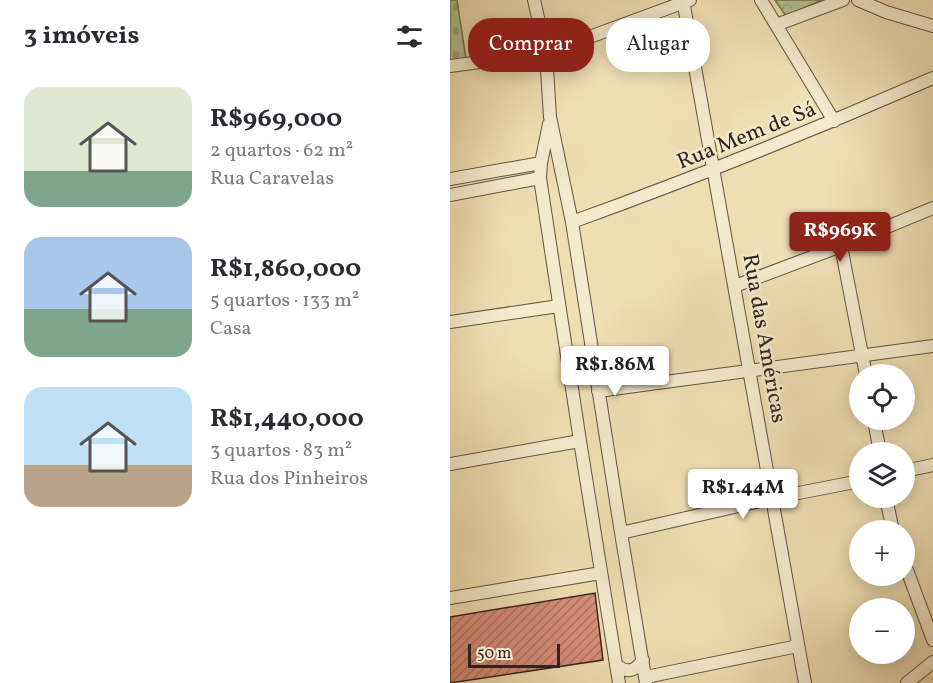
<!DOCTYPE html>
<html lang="pt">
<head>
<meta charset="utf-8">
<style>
  body { margin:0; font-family:Vollkorn,serif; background:#f7f7f7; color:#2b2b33; height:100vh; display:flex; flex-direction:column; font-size:22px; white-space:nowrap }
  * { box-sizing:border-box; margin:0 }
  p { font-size:20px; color:#7c7c81 }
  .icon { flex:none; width:33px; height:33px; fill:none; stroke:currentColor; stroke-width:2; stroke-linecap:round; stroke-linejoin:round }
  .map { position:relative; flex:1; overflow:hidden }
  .panel { display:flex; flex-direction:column; background:#fff; width:450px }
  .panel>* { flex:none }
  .hud { position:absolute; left:18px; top:18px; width:375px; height:54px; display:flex; gap:12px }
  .controls { position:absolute; left:399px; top:364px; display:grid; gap:12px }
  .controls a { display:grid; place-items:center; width:66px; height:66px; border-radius:50%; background:#fff; box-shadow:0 3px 15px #0003; font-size:30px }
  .scale { position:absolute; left:18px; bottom:15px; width:92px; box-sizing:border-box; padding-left:6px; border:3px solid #34231d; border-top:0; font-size:16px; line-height:21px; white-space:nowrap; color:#34231d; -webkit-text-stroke:4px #f5eace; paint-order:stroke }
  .price { position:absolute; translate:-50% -51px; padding:0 14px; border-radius:6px; background:#fff; color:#222; font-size:20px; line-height:39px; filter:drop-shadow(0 2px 3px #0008) }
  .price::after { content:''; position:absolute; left:50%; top:36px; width:18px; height:14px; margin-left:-9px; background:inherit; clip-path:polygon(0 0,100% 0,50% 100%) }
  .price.on { background:#8f2418; color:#fff }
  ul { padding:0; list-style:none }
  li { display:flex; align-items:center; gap:18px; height:150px; padding:0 24px }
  li span { display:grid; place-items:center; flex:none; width:168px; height:120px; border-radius:18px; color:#555 }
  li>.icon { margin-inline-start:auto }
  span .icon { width:72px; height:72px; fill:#fffc; stroke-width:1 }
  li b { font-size:26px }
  h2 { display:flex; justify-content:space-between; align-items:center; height:72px; padding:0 24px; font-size:26px }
  .pill { padding:0 21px; border-radius:24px; background:#fff; box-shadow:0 3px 15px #0003; font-size:21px; line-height:54px }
  .pill.on { background:#8f2418; color:#fff }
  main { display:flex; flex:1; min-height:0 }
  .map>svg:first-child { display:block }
  .forest { fill:url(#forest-crowns); stroke:#747357; stroke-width:1.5 }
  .cemetery { fill:url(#cemetery-stones); stroke:#747357; stroke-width:1.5 }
  .building { fill:url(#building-hatch); stroke:#34231d; stroke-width:1.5 }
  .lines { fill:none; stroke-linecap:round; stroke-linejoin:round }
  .minor-casing { stroke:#635242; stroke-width:14 }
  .minor { stroke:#f5eace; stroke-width:12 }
  .labels { text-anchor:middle; stroke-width:5; stroke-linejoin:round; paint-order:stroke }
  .street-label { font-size:22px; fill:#34231d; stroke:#f5eace }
</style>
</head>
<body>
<main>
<section class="panel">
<h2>3 imóveis<svg class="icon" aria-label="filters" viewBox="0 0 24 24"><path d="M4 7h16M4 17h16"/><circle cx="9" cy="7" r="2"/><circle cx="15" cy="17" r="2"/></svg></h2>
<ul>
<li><span style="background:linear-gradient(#dfe7d0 70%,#7fa58c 0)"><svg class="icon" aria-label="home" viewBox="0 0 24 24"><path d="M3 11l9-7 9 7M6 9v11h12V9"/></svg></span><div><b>R$969,000</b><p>2 quartos · 62 m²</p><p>Rua Caravelas</p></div></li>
<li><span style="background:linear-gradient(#a9c7e8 60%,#7fa58c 0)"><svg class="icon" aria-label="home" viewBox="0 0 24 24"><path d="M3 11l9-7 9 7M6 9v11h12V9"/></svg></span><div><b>R$1,860,000</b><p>5 quartos · 133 m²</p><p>Casa</p></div></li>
<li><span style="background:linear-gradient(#bfe0f5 65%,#b9a48a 0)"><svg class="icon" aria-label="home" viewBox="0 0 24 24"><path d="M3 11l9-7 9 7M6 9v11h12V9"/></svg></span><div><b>R$1,440,000</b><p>3 quartos · 83 m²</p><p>Rua dos Pinheiros</p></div></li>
</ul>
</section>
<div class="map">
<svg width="483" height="683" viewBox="0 0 483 683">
  <defs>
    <pattern id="forest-crowns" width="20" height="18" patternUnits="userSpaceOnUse" patternTransform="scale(1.5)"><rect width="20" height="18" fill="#b3c391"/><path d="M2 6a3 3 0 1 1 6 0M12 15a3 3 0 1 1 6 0" fill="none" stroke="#9ba77d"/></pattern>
    <pattern id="cemetery-stones" width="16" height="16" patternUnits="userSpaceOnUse" patternTransform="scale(1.5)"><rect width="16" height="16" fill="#b3c391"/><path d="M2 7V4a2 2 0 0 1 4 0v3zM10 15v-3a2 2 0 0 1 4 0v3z" fill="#9ba77d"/></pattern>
    <pattern id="building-hatch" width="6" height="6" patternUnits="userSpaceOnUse" patternTransform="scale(1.5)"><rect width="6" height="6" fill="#d78f7c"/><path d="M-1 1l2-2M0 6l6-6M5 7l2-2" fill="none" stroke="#af7465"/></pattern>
  </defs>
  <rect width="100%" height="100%" fill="#f0dfb3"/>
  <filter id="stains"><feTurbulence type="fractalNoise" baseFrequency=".00333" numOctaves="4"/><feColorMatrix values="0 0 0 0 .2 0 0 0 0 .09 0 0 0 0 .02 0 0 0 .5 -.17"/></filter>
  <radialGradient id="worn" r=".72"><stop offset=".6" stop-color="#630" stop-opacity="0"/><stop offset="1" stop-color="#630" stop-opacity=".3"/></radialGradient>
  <path class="forest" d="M325 0H372L336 16Z"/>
  <path class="cemetery" d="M0 0H7L16 59 0 61Z"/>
  <path class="building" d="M145 593 153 660 0 683V617Z"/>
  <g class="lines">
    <defs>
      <path id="minor" d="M84 0 96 53 100 117 122 222 171 533 196 683
        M233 0 355 683
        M311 0 384 121
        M408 0 436 12 483 26
        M326 25 393 0
        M0 66 96 53 240 0
        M99 124 91 163 90 178 130 441 169 683
        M0 179 91 163
        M0 195 90 178
        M122 222C244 178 364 130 483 78
        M391 246 416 375
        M285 286 391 246 483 208
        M0 322 109 306
        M148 391 483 346
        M424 420 430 453
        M0 464 130 441
        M454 471 483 465
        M436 498 443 531
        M171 533 323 498 410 481
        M454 562 483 640
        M0 598 151 573
        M166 665C178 674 185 671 193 660
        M196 677 348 646
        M457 683 483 662"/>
    </defs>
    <use href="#minor" class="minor-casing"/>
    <use href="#minor" class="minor"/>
  </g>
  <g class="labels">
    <g class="street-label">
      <text transform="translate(296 134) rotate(-22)" y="8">Rua Mem de Sá</text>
      <text transform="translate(316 338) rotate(80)" y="8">Rua das Américas</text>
    </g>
  </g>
  <rect width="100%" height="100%" filter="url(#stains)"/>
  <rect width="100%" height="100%" fill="url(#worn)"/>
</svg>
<div class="controls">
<a><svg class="icon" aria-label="locate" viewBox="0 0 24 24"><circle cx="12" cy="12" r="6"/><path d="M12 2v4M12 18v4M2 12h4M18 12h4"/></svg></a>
<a><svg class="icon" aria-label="layers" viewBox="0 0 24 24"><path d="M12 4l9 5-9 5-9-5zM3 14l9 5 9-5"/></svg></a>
<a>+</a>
<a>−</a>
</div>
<div class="scale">50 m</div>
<b class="price on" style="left:390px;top:263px">R$969K</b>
<b class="price" style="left:165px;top:397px">R$1.86M</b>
<b class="price" style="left:293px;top:520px">R$1.44M</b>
<div class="hud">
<a class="pill on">Comprar</a>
<a class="pill">Alugar</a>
</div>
</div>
</main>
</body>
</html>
